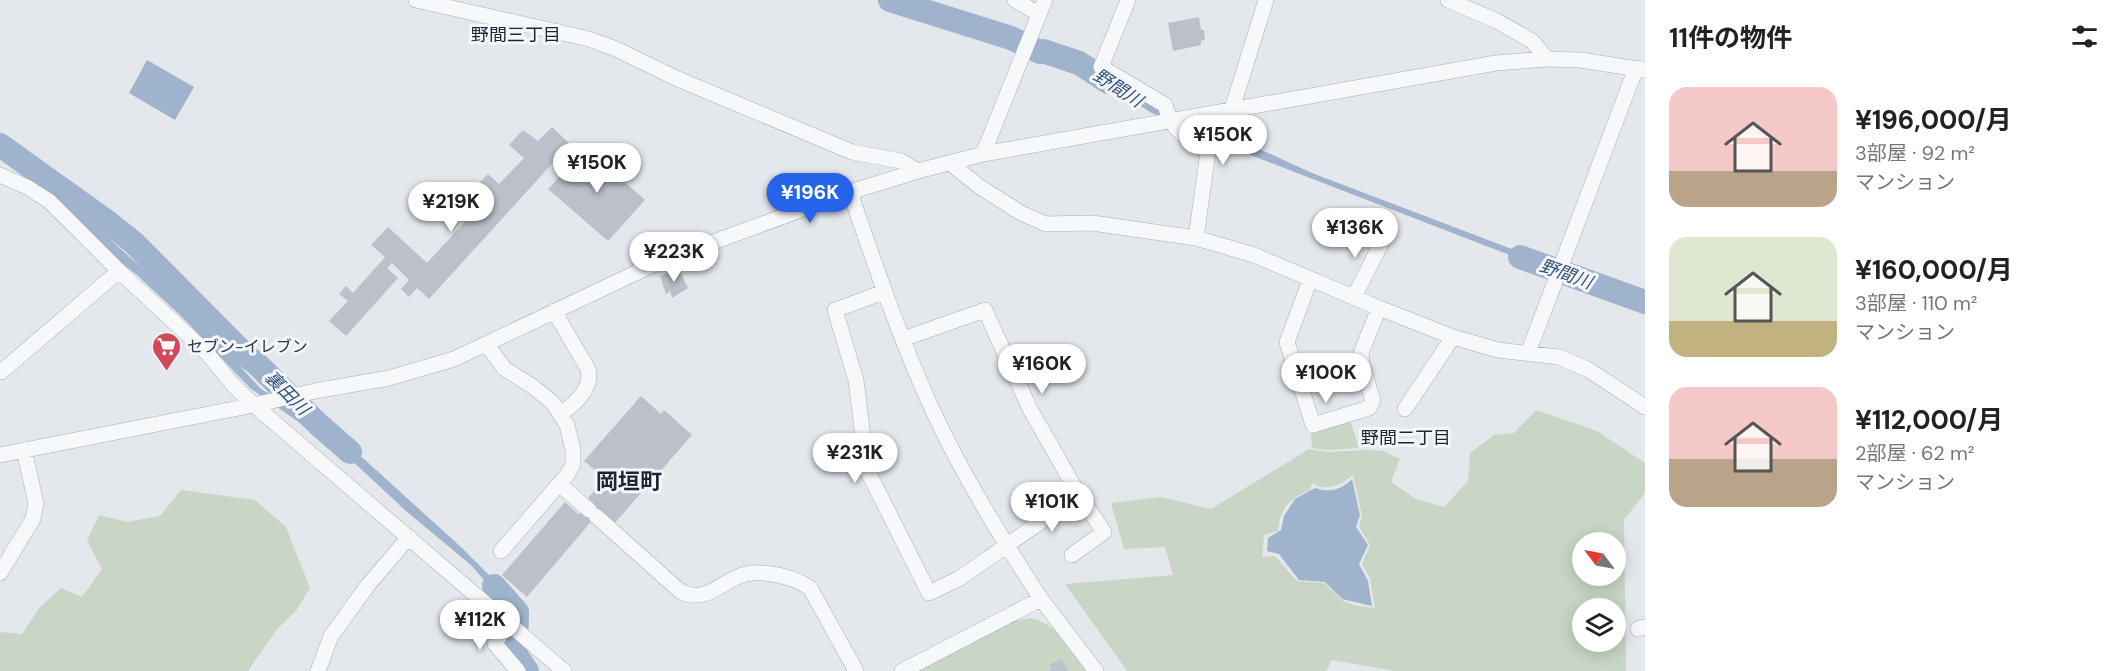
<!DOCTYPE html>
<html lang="ja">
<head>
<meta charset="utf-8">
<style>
  body { margin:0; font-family:"DM Sans","Noto Sans JP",sans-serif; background:#f2f2f2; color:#222; height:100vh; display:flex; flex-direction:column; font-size:22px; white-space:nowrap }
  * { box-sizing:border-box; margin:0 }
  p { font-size:20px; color:#767676 }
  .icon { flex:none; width:33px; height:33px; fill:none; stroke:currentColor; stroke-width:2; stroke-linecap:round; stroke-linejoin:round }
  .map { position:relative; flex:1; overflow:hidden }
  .side { display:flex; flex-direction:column; background:#fff; width:480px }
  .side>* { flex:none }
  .needle { width:39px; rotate:302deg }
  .tools { position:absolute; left:1572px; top:532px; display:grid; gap:12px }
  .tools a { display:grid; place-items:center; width:54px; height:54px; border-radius:50%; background:#fff; box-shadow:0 3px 15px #0003; font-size:30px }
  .price { position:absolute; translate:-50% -51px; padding:0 14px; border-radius:21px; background:#fff; color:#222; font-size:20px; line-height:39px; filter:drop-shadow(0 2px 3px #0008) }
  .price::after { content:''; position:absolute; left:50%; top:36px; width:18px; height:14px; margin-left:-9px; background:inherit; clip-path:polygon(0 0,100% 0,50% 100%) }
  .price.selected { background:#2563eb; color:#fff }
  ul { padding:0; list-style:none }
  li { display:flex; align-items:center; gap:18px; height:150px; padding:0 24px }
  li span { display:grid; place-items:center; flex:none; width:168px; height:120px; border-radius:18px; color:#555 }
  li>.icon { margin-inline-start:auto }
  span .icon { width:72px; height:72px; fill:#fffc; stroke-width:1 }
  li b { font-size:26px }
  h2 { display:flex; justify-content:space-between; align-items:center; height:72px; padding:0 24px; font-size:26px }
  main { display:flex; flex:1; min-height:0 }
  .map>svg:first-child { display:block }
  .green { fill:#c9d6c5; fill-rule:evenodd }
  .water { fill:#9fb4cc }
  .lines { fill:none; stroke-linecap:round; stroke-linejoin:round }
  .river { stroke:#9fb4cc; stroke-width:24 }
  .building { fill:#bbc0ca }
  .minor-casing { stroke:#a9aeb7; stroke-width:16 }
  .minor { stroke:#f7f8fa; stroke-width:15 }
  .labels { text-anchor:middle; stroke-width:6; stroke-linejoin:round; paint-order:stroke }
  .poi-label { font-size:16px; fill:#2b3445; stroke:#f4f6f9; text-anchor:start }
  .neighbourhood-label { font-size:18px; fill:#1d2536; stroke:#f4f6f9 }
  .water-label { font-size:18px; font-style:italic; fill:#34527a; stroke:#f4f6f9 }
  .district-label { font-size:22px; font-weight:bold; fill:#1d2536; stroke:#f4f6f9 }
</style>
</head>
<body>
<main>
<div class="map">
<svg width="1645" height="671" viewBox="0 0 1645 671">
  <rect width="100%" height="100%" fill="#e4e7ec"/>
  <path class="green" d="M1536 410 1597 431 1645 463V493L1624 520 1626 671H1395L1332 660 1326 671H1127L1065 584 1173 575 1165 547 1124 549 1111 503 1161 497 1211 509 1309 449 1327 452 1367 450 1383 451 1400 459 1391 482 1416 499 1444 507 1468 481 1470 453 1494 435 1514 433ZM1353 475 1362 515 1359 527 1370 545 1362 564 1370 579 1375 608 1358 606 1343 601 1324 583 1297 581 1275 556 1262 557 1264 535 1278 531C1280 508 1290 498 1310 490L1312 483C1327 493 1341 485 1353 475ZM1582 543H1616V576H1582ZM1582 609H1616V642H1582Z
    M1350 420 1359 448 1326 450 1312 448 1311 433Z
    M181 490 255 500 286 527 310 588 296 611 277 629 248 671H0V632L22 634 40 607 61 588 82 597 102 569 87 541 99 515 127 522 160 516Z
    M1030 618C1058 623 1070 650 1086 671H918L1011 622Z"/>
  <path class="water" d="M878 0H912L965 15 1065 56 1104 76 1158 107 1255 147 1312 173 1517 251 1584 268 1645 290V299L1577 275 1532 263 1494 249 1196 134 1150 112 1090 74 1066 62 1017 46 979 27 934 12Z
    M147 60 194 87 175 120 129 93Z
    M0 142 8 150 57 186 113 242 184 306 261 389 298 411 364 459 462 548 510 596 516 606 515 641 519 654 533 671H524L513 657 508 608 471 565 406 511 347 456 250 388 182 317 137 275 116 259 38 178 0 147Z
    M1352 479 1360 515 1356 527 1368 545 1359 564 1368 581 1372 606 1342 599 1325 582 1299 580 1279 554 1267 551 1268 538 1281 530 1284 516 1295 499 1315 488C1329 493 1341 490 1352 479Z"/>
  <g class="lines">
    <path class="river" d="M890 0 1011 38 1040 52 1043 51 1079 63 1108 82
      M0 145 109 223 134 243 245 355 257 364 318 424 350 452
      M1520 257 1645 302
      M494 586 517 612 516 655 527 671"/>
  </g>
  <path class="building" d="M1199 17 1201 30H1204L1205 40 1201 41V45L1173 51 1168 23Z
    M552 127 570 144 429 299 417 288 409 297 401 289 409 280 392 263 387 268 398 278 346 336 329 321 348 301 339 294 346 286 353 293 385 257 371 245 388 227 427 263 485 200 473 189 488 174 499 184 524 158 509 145 523 130 538 141Z
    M586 148 645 200 608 241 548 189Z
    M678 268 688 288 672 298 670 291 666 294 660 276Z
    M641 396 661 414 664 410 692 435 613 525 609 522 611 520 601 510 527 597 502 575 565 502 578 514 582 511 586 514 594 504 588 498 605 479 584 461Z
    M1061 659 1068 671H1048L1052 669 1050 665Z"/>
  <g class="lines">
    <defs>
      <path id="minor" d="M416 0 589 39 616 49 678 79 852 152 901 161 918 171
        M1015 0 1039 14
        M1128 0 1101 67 1165 105C1173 133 1186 137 1208 152L1196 238
        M1448 0 1497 21 1532 41 1547 59
        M1232 109 1266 0
        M983 154 1045 0
        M950 163 980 187 1021 213 1046 224 1092 223 1196 238 1254 255 1379 308 1453 337 1498 350 1559 357 1589 370 1645 407
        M0 175 27 187 49 201 119 271 206 352 235 387 254 405 564 671
        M850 192C875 265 900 339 932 409 963 476 1001 537 1041 599
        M1310 280 1287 342 1313 425 1369 408 1373 401 1362 364 1361 353 1379 308
        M884 292 835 310 856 380 867 470 929 593 960 578 1079 495
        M1354 297 1385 236
        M554 311 588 369C593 389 575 404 560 414
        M903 339 985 310 1030 409 1079 495 1104 532 1072 555
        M486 344 505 369 532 386 553 403 567 425 573 450V465L567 475 501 551
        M1528 353 1636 68
        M0 370 1 372 119 271
        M1405 409 1453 337
        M0 455 254 405 315 391 389 378 454 359 661 261 850 192 918 171 983 154 1496 63 1547 59 1580 60 1645 70
        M559 484 589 510
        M596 516 681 592C709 604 722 579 746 574 765 570 794 577 810 588L856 671
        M0 573 33 519 36 503 24 450
        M507 624 495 644 518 671
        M1638 629 1645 627
        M318 671 331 636 368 585 409 537
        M902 671 1041 599 1096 671"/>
    </defs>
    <use href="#minor" class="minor-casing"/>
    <use href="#minor" class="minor"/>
  </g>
  <defs>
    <symbol id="supermarket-pin" viewBox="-11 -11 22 30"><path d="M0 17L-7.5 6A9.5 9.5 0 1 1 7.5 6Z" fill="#d1495b" stroke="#f4f6f9"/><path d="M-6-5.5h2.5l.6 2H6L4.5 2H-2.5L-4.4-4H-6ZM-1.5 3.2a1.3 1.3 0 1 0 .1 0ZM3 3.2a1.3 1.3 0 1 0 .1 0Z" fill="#fff"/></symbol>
  </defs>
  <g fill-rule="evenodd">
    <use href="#supermarket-pin" x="150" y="330" width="33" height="45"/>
  </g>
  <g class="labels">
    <g class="poi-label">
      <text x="187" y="352">セブン-イレブン</text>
    </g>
    <g class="neighbourhood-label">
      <text x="516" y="41">野間三丁目</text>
      <text x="1406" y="444">野間二丁目</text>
    </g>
    <g class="water-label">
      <text transform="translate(1118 88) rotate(33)" y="6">野間川</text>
      <text transform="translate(1566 274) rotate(20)" y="6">野間川</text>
      <text transform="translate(287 393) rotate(45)" y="6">裏田川</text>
    </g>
    <g class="district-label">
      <text x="629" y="489">岡垣町</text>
    </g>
  </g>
</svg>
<div class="tools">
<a><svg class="needle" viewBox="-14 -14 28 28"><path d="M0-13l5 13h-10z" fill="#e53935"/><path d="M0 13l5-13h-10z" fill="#767676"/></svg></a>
<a><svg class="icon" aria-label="layers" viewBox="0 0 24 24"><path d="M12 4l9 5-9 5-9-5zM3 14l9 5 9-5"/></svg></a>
</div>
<b class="price" style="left:1223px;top:166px">¥150K</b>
<b class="price" style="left:597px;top:194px">¥150K</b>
<b class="price selected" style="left:810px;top:224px">¥196K</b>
<b class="price" style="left:451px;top:233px">¥219K</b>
<b class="price" style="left:1355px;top:259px">¥136K</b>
<b class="price" style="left:674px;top:283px">¥223K</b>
<b class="price" style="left:1042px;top:395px">¥160K</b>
<b class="price" style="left:1326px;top:404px">¥100K</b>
<b class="price" style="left:855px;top:484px">¥231K</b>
<b class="price" style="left:1052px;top:533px">¥101K</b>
<b class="price" style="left:480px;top:651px">¥112K</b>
</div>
<section class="side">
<h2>11件の物件<svg class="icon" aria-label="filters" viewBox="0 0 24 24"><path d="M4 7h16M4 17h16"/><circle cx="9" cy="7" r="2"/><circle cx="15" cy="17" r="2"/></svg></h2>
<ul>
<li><span style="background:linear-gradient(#f6c9c9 70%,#b9a48a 0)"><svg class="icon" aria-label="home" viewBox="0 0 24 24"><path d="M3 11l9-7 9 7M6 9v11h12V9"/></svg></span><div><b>¥196,000/月</b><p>3部屋 · 92 m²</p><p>マンション</p></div></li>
<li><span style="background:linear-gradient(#dfe7d0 70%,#c2b280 0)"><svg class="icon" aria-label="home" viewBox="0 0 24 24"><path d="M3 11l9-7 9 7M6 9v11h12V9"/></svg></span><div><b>¥160,000/月</b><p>3部屋 · 110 m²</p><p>マンション</p></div></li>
<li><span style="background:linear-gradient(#f6c9c9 60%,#b9a48a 0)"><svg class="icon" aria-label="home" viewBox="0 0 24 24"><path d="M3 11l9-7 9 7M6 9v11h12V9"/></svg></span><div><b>¥112,000/月</b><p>2部屋 · 62 m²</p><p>マンション</p></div></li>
</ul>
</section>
</main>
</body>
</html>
